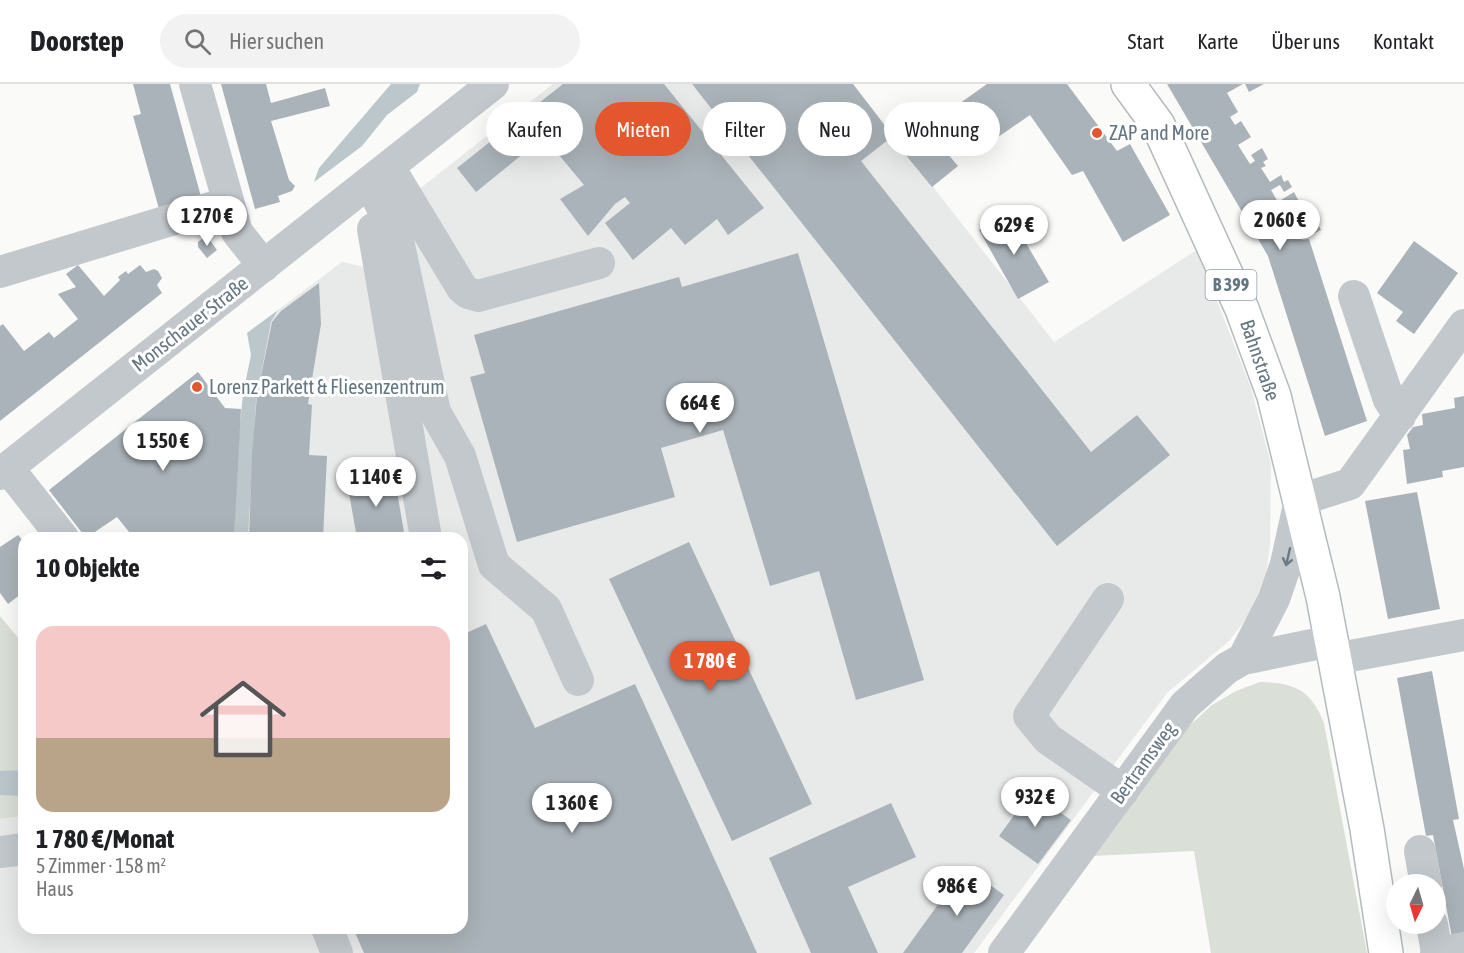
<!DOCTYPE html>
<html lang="de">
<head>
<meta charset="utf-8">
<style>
  body { margin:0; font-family:"Asap Condensed",sans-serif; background:#f2f2f2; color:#202124; height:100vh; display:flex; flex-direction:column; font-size:22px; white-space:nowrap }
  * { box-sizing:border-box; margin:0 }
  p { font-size:20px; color:#757577 }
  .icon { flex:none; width:33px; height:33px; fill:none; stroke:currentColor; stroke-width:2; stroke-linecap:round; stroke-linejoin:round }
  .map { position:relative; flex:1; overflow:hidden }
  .sheet { position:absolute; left:18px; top:448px; width:450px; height:402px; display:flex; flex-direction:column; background:#fff; border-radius:18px; box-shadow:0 6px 24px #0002 }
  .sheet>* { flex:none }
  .hud { position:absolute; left:486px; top:18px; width:570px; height:54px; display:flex; gap:12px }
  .needle { width:39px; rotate:185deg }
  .buttons { position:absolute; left:1386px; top:790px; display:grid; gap:12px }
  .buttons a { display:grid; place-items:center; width:60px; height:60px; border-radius:50%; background:#fff; box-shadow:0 6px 24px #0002; font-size:30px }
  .price { position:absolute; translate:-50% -51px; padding:0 14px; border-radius:21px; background:#fff; color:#222; font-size:20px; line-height:39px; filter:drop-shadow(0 2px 3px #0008) }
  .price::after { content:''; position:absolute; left:50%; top:36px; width:18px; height:14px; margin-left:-9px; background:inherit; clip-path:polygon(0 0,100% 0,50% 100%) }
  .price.on { background:#e4572e; color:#fff }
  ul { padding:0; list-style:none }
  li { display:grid; align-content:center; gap:12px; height:318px; padding:0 18px }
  li span { display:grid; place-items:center; height:186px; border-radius:18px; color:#555 }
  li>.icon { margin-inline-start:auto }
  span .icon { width:108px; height:108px; fill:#fffc; stroke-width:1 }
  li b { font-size:26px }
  h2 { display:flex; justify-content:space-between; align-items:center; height:72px; padding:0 18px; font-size:26px }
  .tag { padding:0 21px; border-radius:27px; background:#fff; box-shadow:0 6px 24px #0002; font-size:21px; line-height:54px }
  .tag.on { background:#e4572e; color:#fff }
  header { display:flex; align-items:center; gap:36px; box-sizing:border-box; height:84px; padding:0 30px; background:#fff; border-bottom:2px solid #e0e0e0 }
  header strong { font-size:28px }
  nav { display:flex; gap:33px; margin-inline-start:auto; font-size:21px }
  .search { width:420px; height:54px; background:#f2f2f2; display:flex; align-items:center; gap:15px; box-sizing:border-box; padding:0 21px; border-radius:33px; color:#757577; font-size:22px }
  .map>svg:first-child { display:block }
  .built { fill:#e8e9e9 }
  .green { fill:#dadfd7 }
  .water { fill:#bbc7cb }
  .building { fill:#aab3b9 }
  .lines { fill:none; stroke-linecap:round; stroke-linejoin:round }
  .major-casing { stroke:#b5babe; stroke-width:36 }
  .minor { stroke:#c3c8cc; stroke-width:32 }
  .major { stroke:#fff; stroke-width:33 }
  .oneway { stroke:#6a7a87 }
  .poi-dot { fill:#e4572e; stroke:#fff; stroke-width:2 }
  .labels { text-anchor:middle; stroke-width:6; stroke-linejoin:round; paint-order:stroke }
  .shield { fill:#fff; stroke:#939fa8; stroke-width:1.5 }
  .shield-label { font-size:18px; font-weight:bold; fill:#657683 }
  .poi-label { font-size:20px; fill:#657683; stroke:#fff; text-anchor:start }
  .street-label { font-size:20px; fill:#657683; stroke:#fff }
</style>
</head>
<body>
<header>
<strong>Doorstep</strong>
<div class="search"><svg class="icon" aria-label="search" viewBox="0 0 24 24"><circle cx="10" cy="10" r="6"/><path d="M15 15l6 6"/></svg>Hier suchen</div>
<nav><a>Start</a><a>Karte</a><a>Über uns</a><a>Kontakt</a></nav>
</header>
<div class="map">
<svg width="1464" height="869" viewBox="0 0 1464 869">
  <rect width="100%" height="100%" fill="#fafaf8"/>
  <path class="built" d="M553 0H853L1054 258 1197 166 1251 304 1271 380 1270 462 1263 513 1229 557 1167 609 974 869H0V735L24 732V844H462V454H437L385 132Z
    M342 178 369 184 416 454H248L256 318 271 238 278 226Z"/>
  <path class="green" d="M0 532 24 561V732L0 735Z
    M1260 598C1295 599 1310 605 1324 639L1367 869H1211L1194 767 1093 772 1186 645 1212 621 1236 607Z"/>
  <path class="water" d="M391 0H420L417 8 387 31 362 62 314 98 319 84Z
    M278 226 271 238 256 318 248 454H234L237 370 243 310 251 271 247 249Z
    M24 686V712L0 711V687Z"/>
  <path class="building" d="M133 0H170L203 120 161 132 133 32 141 30Z
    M221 0H266L271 19 325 4 330 22 271 37 289 96 295 102 292 107 278 112 280 118 255 125Z
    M563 0H664L764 124 728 151 717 135 685 161 671 144 633 176 605 139 630 119 625 113 615 120 588 152 560 115 584 101 544 53 476 108 457 84Z
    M692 0H853L893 52 861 77 1091 368 1137 331 1170 371 1057 462Z
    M987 0H1067L1117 67 1130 60 1170 131 1123 158 1083 87 1072 91 1030 31 985 62 956 22Z
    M1167 0H1243L1227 9 1238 28 1230 33 1235 41 1241 37 1251 53 1238 61 1250 80 1255 77 1251 71 1262 64 1268 75 1263 78 1266 82 1261 84 1270 98 1281 91 1284 98 1288 96 1292 103 1284 108 1280 101 1271 106 1278 118 1294 108 1303 125 1309 122 1321 146 1301 156 1309 155 1367 337 1325 352 1268 172Z
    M1245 0H1264L1249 8Z
    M925 43 958 82 932 103 900 64Z
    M1008 129 1049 198 1018 215 979 146Z
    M203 154 209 155 217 166 207 174 198 163V158Z
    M1414 157 1458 189 1414 250 1396 237 1403 228 1377 209Z
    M798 169 924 596 856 616 819 487 770 502 723 346 661 364 675 413 517 458 470 293 485 289 474 251 679 193 682 203Z
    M78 181 104 212 120 196 118 193 126 187 128 190 140 181 146 188 154 185 158 187 162 194 157 201 162 209 0 337V242L3 240 24 267 49 248 54 254 78 235 58 210 76 203 66 190Z
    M319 199 321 240 308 320 312 321 309 371 327 372 323 454H249L252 370 257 312 272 238 281 227Z
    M198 288 225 324 241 325 234 454H134L117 433 86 454 49 406Z
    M1464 312V383L1442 387 1443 393 1407 400 1403 366 1410 365 1407 351 1413 343 1423 341 1422 330 1455 324 1454 314Z
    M394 390 405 454H357L347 398Z
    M1417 408 1440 525 1388 535 1365 417Z
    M18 451 24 458V514L21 510 8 520 0 509V463Z
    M689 458 812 720 732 757 609 495Z
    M486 540 535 644 635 600 757 869H364L353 844H462V551Z
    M1432 587 1459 735 1453 736 1464 785V857L1452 854 1433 751 1426 752 1397 594Z
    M1031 708 1071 736 1038 780 999 752Z
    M891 719 916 773 848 803 878 869H811L769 774Z
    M965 783 1004 811 962 869H903Z"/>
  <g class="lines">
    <defs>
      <path id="major" d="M1128 0 1158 41 1242 225 1274 312 1323 513 1367 745 1386 869"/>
    </defs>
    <use href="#major" class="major-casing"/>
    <path class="minor" d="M195 0 237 148 264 182
      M389 83 462 204 468 209 478 212 599 179
      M369 98 397 152 435 328 460 372 494 481 546 525 578 596
      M373 145 426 454
      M0 188 227 119
      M1354 212 1389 316 1400 332
      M8 384 63 454
      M0 390 493 0
      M1108 515 1029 632 1048 655 1123 707
      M1243 575 1274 515 1286 480 1300 416 1350 400 1464 241
      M1334 575 1464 551
      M1420 767 1426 801
      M0 768 24 765
      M1432 840 1437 869
      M327 844 337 869
      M1004 869 1185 621 1227 584 1243 575 1331 557
      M1436 869 1464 864"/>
    <use href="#major" class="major"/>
  </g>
  <defs><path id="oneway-shaft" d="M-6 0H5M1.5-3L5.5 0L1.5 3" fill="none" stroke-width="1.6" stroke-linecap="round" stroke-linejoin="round" transform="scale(1.5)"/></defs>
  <use class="oneway" href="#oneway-shaft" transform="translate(1288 473) rotate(103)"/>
  <g class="poi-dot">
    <circle cx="1097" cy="49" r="6"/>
    <circle cx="197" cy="303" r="6"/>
  </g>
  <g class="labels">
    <rect class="shield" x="1205.5" y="186" width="51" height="30" rx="4.5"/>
    <g class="shield-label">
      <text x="1231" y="207">B 399</text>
    </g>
    <g class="poi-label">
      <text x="1109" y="56">ZAP and More</text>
      <text x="209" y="310">Lorenz Parkett &amp; Fliesenzentrum</text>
    </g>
    <g class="street-label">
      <text transform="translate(190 240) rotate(-38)" y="7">Monschauer Straße</text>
      <text transform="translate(1260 276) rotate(71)" y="7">Bahnstraße</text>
      <text transform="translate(1143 679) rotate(-54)" y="7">Bertramsweg</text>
    </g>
  </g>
</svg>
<div class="buttons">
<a><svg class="needle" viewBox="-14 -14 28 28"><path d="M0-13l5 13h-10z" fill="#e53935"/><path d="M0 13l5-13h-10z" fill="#757577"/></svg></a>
</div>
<b class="price" style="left:207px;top:163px">1 270 €</b>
<b class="price" style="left:1280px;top:167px">2 060 €</b>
<b class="price" style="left:1014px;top:172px">629 €</b>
<b class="price" style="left:700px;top:350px">664 €</b>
<b class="price" style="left:163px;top:388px">1 550 €</b>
<b class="price" style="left:376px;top:424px">1 140 €</b>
<b class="price on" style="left:710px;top:608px">1 780 €</b>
<b class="price" style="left:1035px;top:744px">932 €</b>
<b class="price" style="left:572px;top:750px">1 360 €</b>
<b class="price" style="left:957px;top:833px">986 €</b>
<div class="hud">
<a class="tag">Kaufen</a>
<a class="tag on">Mieten</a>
<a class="tag">Filter</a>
<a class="tag">Neu</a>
<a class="tag">Wohnung</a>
</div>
<section class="sheet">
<h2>10 Objekte<svg class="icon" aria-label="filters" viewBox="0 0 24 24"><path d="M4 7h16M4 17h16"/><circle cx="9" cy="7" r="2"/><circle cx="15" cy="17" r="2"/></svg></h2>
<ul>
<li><span style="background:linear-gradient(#f6c9c9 60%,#b9a48a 0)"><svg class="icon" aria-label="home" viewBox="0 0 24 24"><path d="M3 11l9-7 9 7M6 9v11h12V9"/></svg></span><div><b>1 780 €/Monat</b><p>5 Zimmer · 158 m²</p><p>Haus</p></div></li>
</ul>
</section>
</div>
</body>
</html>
